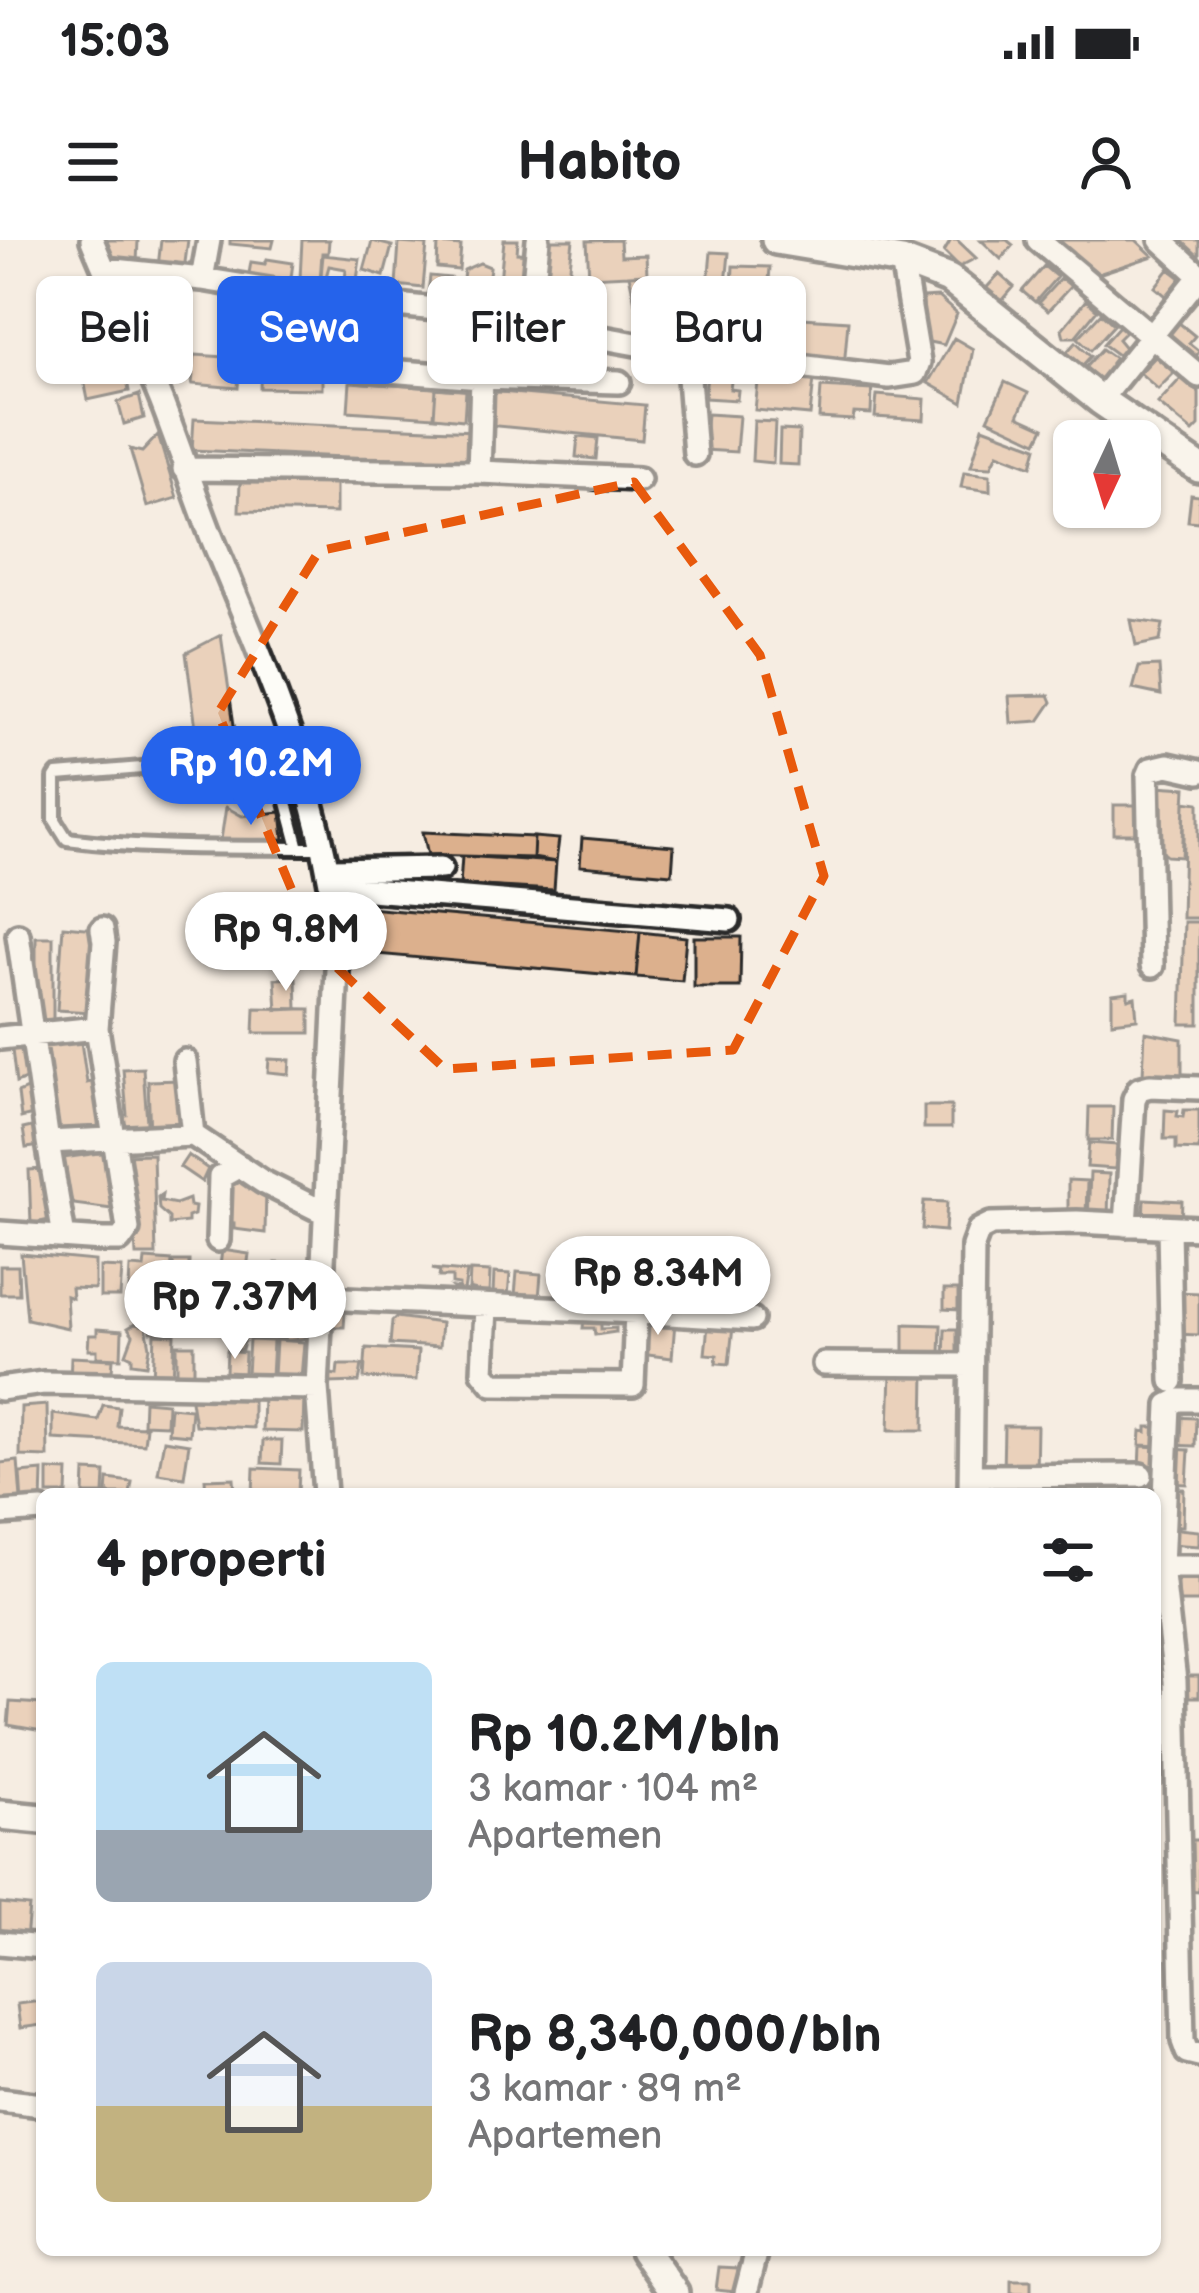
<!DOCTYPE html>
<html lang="id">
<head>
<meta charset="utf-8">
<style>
  body { margin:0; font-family:"Balsamiq Sans",sans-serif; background:#f6f6f6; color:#202124; height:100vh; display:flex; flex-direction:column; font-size:45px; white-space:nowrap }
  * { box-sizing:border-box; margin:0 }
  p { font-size:39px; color:#757577 }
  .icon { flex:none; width:66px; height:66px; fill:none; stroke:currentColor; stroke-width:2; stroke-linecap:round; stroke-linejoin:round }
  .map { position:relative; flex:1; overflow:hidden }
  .side { position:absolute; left:36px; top:1248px; width:1125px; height:768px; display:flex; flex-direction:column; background:#fff; border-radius:18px; box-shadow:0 3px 9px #0004 }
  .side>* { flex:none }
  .top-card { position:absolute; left:36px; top:36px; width:1128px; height:108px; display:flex; gap:24px }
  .needle { width:78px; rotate:184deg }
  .tools { position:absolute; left:1053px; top:180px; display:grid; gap:24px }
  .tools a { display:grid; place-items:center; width:108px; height:108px; border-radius:18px; background:#fff; box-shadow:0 3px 9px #0004; font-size:60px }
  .price { position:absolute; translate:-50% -102px; padding:0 27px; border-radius:42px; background:#fff; color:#222; font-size:39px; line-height:78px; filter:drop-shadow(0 3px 6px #0008) }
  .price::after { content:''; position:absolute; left:50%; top:72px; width:36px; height:27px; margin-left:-18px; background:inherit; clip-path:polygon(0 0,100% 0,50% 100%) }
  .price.on { background:#2563eb; color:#fff }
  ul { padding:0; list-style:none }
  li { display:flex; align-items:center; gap:36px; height:300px; padding:0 60px }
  li span { display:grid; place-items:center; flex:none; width:336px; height:240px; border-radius:18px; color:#555 }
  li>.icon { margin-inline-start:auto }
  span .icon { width:144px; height:144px; fill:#fffc; stroke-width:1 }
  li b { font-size:51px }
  h2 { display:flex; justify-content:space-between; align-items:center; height:144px; padding:0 60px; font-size:51px }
  .tag { padding:0 42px; border-radius:18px; background:#fff; box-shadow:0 3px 9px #0004; font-size:42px; line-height:108px }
  .tag.on { background:#2563eb; color:#fff }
  .status { display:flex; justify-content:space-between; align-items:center; height:84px; padding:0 60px; background:#fff; direction:ltr }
  .status svg { height:33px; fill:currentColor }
  header { display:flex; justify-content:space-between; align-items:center; height:156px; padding:0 60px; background:#fff; font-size:54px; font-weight:700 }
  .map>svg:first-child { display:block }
  .building { fill:#dcb08d; stroke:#2b2b2b; stroke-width:3 }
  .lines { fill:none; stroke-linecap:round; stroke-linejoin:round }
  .service-casing { stroke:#2b2b2b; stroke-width:20 }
  .minor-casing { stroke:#2b2b2b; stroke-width:30 }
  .tertiary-casing { stroke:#2b2b2b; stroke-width:36 }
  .service { stroke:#fdfcf7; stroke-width:10 }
  .minor { stroke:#fdfcf7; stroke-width:21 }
  .tertiary { stroke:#fdfcf7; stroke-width:27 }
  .marked { fill:none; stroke:#e8590c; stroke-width:9; stroke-dasharray:24 15; stroke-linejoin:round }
</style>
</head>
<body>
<div class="status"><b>15:03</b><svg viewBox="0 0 49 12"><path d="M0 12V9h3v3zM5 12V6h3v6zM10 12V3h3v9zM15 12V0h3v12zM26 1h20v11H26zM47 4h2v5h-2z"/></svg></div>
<header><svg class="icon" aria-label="menu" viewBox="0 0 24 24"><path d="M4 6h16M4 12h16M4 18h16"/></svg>Habito<svg class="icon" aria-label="person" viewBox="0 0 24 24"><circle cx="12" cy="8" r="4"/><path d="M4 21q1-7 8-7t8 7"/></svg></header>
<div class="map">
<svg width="1199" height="2053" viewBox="0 0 1199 2053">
  <rect width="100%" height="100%" fill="#f6ede2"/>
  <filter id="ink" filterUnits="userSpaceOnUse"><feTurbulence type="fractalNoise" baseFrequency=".00833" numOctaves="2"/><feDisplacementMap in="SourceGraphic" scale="24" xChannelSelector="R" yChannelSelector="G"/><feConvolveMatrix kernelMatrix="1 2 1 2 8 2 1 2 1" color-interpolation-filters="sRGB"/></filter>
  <g filter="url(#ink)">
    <path class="building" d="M103 0H138L137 23 101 20Z
      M161 0H188L184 30 158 27Z
      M230 0H274L272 8 230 4Z
      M302 0H329L328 13H322L320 41 300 39Z
      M504 0H518L517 13 532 14 529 37H520L519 50 528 55 527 75 497 73Z
      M546 0H573L569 36 543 34Z
      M620 0 621 16 646 15 647 34 589 37 587 1Z
      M951 0H957L976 18 959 27 944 12Z
      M981 0H1007L1013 5 1001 19Z
      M1047 0H1136L1153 16 1089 37Z
      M1175 0H1199V18L1197 20Z
      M372 1 392 6 384 36 364 30Z
      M399 3 427 5 423 48 396 45Z
      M438 4 461 6 459 30 437 28Z
      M711 12 729 13 724 66 706 65Z
      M323 15 360 19 355 54 344 55 346 29 329 26 326 37 321 36Z
      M267 19 293 23 289 52 247 45 251 22 265 24Z
      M480 23 490 27 486 59 461 55 464 30Z
      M733 26 770 27 767 69 731 67Z
      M1044 26 1057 37 1035 62 1022 51Z
      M1169 29 1186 42 1171 60 1155 47Z
      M647 34 659 69 636 67 629 35Z
      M999 34 1014 47 995 69 980 55Z
      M430 36 451 38 447 66 427 63Z
      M540 38 557 41 551 81 536 74Z
      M1061 38 1071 46 1048 71 1038 63Z
      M938 57 957 74 944 105 924 101 923 58Z
      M1086 60 1097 70 1075 97H1064L1062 89Z
      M313 71 356 73V102L311 98Z
      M743 72 770 74 767 115 740 113Z
      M356 73 398 74 397 104 356 102Z
      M1101 73 1114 85 1091 110 1078 98Z
      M802 78 848 81 844 128 798 125Z
      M1178 82 1195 96 1189 103 1199 111 1195 119 1167 95Z
      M1120 85 1127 90 1118 99 1127 110 1118 115 1103 104Z
      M119 93 110 104 115 122 90 131 73 106Z
      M485 93 521 95 520 114 491 112Z
      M954 98 973 109 963 163 928 143Z
      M1076 102 1091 116 1079 129 1064 115Z
      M1102 109 1115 118 1111 123 1115 126 1098 145 1080 133Z
      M1160 112 1178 129 1158 149 1140 133Z
      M195 115 240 118 238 148 192 144Z
      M261 120 322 122V149L260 148Z
      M124 124 129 151 88 160 83 135Z
      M707 132 732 134 730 149 738 150 737 160 705 158Z
      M759 133 814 139 810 175 755 170Z
      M1181 138 1199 152V186L1193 192 1158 163Z
      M350 142 436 148 434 177 348 171Z
      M1005 142 1028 153 1018 176 1044 188 1037 202 988 179Z
      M821 147 872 150 871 174 854 173 853 180 819 178Z
      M436 148 466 150 464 180 434 177Z
      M489 151 645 165 642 200 486 185Z
      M139 155 144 178 124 184 118 162Z
      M877 155 925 159 924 180 875 177Z
      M707 174 739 176 736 212 704 210Z
      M194 179 475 191 474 223 192 210Z
      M754 181 775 182 773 223 752 221Z
      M983 187 1037 207 1032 226 998 213 991 227 971 226Z
      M780 190 799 191 798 225 779 224Z
      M158 195 177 258 147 267 130 209 142 212Z
      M578 196 598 198 596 219 576 217Z
      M964 232 990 235V251L961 247Z
      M240 241 336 243V273L239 271Z
      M1191 255 1199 256V282L1188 281Z
      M1131 380 1163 384 1160 401 1136 406Z
      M221 395 238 513 200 518 186 413Z
      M1159 426 1161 455 1133 449 1139 427Z
      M1049 455 1052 462 1039 481 1011 483 1009 456Z
      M1156 546 1186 548 1182 617 1167 616 1153 604Z
      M1185 561 1199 563V678H1182Z
      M1114 565H1137L1138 594H1114Z
      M226 567 242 576 281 572 284 599 220 606Z
      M423 592 534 597 533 618 428 615Z
      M534 597 559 599 556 622 533 618Z
      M582 598 674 606 672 634 580 626Z
      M462 616 556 622 554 650 460 645Z
      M357 667 640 692 636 737 353 712Z
      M1184 682H1199V784H1181Z
      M63 686 98 689 92 772 57 770Z
      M640 692 686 697 682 741 636 737Z
      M36 697H53V790L36 785Z
      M694 697H741L740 747H694Z
      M296 738 297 769 277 770 275 739Z
      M1128 752V759L1135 757 1137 779 1112 782V754Z
      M255 768 310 769V793H254Z
      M1145 792 1182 799V836L1143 835Z
      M81 802 87 843 105 839 113 896 51 901 35 808Z
      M22 806 28 838 16 843 12 810Z
      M269 819 290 820 289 834 268 832Z
      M143 828 148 896 118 898 116 876 127 875 123 829Z
      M183 840 185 894 150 896 148 841Z
      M31 847 33 875 21 878 18 853Z
      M924 866H951V888H924Z
      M1089 867H1113L1112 900H1088Z
      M1165 870 1178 871 1177 876 1183 877 1184 870H1199V910L1176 909V899H1164Z
      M40 885 42 906 26 908 23 889Z
      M1089 903 1117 905 1115 929 1087 927Z
      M113 911 112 969 73 964 56 919Z
      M153 914 156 1015H136L131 934H121L120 915Z
      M188 915 208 929 202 942 180 927Z
      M44 929 49 980 31 984 29 930Z
      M1090 933 1109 934 1108 981 1088 980Z
      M235 937 266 949 265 993 234 989V983L222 982V940Z
      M1068 940 1087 941 1086 977H1068Z
      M162 954 161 961 176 964 189 959 190 966 195 967 194 975 188 977V982L169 984V978L159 969 158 957Z
      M1144 959 1182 961 1181 984 1143 982Z
      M924 961 947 962 945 991 922 989Z
      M222 1010 249 1014 247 1029 220 1026Z
      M21 1014 95 1021V1049L71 1048 72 1058 66 1056 68 1088 27 1079Z
      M145 1019 172 1021 170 1051 129 1049 130 1027 144 1028Z
      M173 1021H189V1043L174 1044Z
      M276 1023 294 1024 299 1042 291 1062 274 1060Z
      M0 1026H18L19 1054H0Z
      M198 1026 233 1029 230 1064 195 1062Z
      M100 1027 122 1028 120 1057H100Z
      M432 1029 467 1032 464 1051 476 1052 475 1056 457 1059 458 1052 453 1048 459 1049V1045L452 1044V1037H439L440 1031Z
      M470 1031 490 1032 489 1054 469 1049Z
      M517 1032 541 1034 539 1058 515 1055Z
      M583 1032 607 1035 605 1060 581 1058Z
      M494 1033 510 1034 508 1056 493 1054Z
      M668 1040 701 1041 699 1071 667 1070Z
      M705 1043 725 1044 724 1069 704 1068Z
      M727 1043H746L745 1069H726Z
      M335 1044 347 1046 344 1087H332Z
      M174 1046 189 1047 188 1063H173V1092H151L152 1053H173Z
      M944 1050H958V1070L944 1069Z
      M1176 1052 1199 1053V1095L1174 1094Z
      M230 1062H242V1070L246 1071 243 1093 222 1092 226 1068H219L220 1064 230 1066Z
      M177 1065 199 1067 197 1089 175 1088Z
      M270 1066 309 1067 307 1098 287 1101 275 1096 276 1081 267 1075Z
      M202 1067 221 1068 220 1091 201 1090Z
      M396 1077 441 1083 439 1107 390 1104 392 1081Z
      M644 1079 675 1082 672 1118 640 1114Z
      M584 1080H601V1089L616 1088V1092L595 1095 594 1088H583Z
      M135 1084 146 1086 150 1107 147 1125 132 1123V1117L126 1114 133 1095 128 1088Z
      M904 1084 941 1085 940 1113 927 1112V1122H904Z
      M708 1085 733 1087 729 1124 716 1123 717 1115 705 1114Z
      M97 1089 122 1091 121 1118 97 1117V1110H88L89 1095H97Z
      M945 1089H957V1122H944Z
      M236 1093 246 1094 242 1110 228 1109 227 1094Z
      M155 1094 175 1095 173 1140 153 1139Z
      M249 1100 273 1101 271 1136 247 1135Z
      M276 1100 304 1102 301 1138 274 1136Z
      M177 1105H194V1140L177 1139Z
      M366 1108 418 1111 416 1140 364 1138Z
      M227 1111 245 1113 244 1133 226 1132Z
      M71 1117 113 1119 111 1143 70 1141Z
      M338 1125H362L359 1142 329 1143 330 1134 337 1135Z
      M891 1132 925 1133 924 1190H889Z
      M190 1154 253 1160V1188L195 1185Z
      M263 1154 304 1155 303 1192 262 1191Z
      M144 1161 167 1163 166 1185 143 1184Z
      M47 1165 48 1217 20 1216 21 1167Z
      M103 1165 119 1167 117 1186 146 1187 144 1204 53 1199V1174L98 1180Z
      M170 1167 191 1169 189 1195 168 1193Z
      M1170 1177 1196 1178 1195 1206 1169 1205Z
      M1004 1186H1037L1036 1235 1003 1234Z
      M1147 1187H1162L1161 1206 1140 1205 1141 1191 1147 1192Z
      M164 1200 189 1204 184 1237 158 1233Z
      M263 1200H282L281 1224 262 1223Z
      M1141 1206 1161 1207 1159 1229 1140 1228Z
      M1169 1209 1189 1210 1187 1244 1167 1243Z
      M18 1221 21 1259 0 1261V1223Z
      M254 1228 299 1230 298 1254H253Z
      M48 1230 68 1231 67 1254H48Z
      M43 1231 42 1263 22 1264 20 1233Z
      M85 1231 105 1232 104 1254H84Z
      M234 1238 235 1254H206L205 1239Z
      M108 1239 132 1242 130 1254H107Z
      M1175 1249H1184L1183 1286H1165Z
      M1168 1288 1199 1291V1306L1167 1304Z
      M1178 1335H1199V1362H1178Z
      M1186 1436H1199V1457H1186Z
      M10 1462 42 1464V1491L8 1485Z
      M1155 1468H1160L1163 1510H1155Z
      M1187 1600H1199V1652L1186 1651Z
      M0 1663 29 1666 26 1700 0 1698Z
      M42 1761V1785L20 1788 17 1764Z
      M719 2027 738 2028 736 2052 716 2050Z
      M1011 2040H1031V2053H1011Z"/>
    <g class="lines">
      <defs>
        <path id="service" d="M299 608 275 517 57 535 55 538V580L67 599C151 610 238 607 323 608"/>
        <path id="minor" d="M92 0C114 54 139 106 161 160 179 206 194 252 212 298 266 429 328 565 338 708L317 1148 325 1254
          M1038 0 1199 136
          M1161 0 1199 35
          M105 29 202 39 306 56 456 71 669 110 889 137 915 133 919 122 902 21
          M202 39 209 0
          M530 84 538 0
          M687 113 695 214
          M360 129 482 138 619 142
          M1100 160 1199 37
          M184 229 479 232 639 239
          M479 232 482 138
          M330 630 441 628
          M334 647 729 680
          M18 695 48 902 193 895 263 942 323 972
          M1152 726 1148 536 1151 529 1168 525 1199 532
          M0 798 97 788
          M185 821 193 895
          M48 902 64 997
          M1126 985 1134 859 1139 849 1150 846 1199 848
          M1169 987 1172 1141
          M0 993 103 1000H120L128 989 97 788 104 702 102 689
          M218 1000 220 937 240 926
          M346 1059 636 1072 633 1145 493 1144 483 1132 486 1067
          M636 1072 752 1079
          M824 1124 971 1125
          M0 1149 43 1143 317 1148
          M1199 1160H1179L1169 1165 1162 1327 1175 1441 1183 1801 1187 1812 1199 1815
          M972 1236 1141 1235
          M970 1254 973 1006 979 990 991 984 1077 982 1199 988
          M0 1273 42 1270
          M1162 1327H1199
          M0 1703 42 1707
          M0 1860 42 1865
          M746 2053 757 2010"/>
        <path id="tertiary" d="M776 0 902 21 949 39 1100 160 1199 228
          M0 1575 42 1579
          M644 2010 674 2053"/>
      </defs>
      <use href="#service" class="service-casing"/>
      <use href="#minor" class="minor-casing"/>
      <use href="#tertiary" class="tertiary-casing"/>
      <use href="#service" class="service"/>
      <use href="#minor" class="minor"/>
      <use href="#tertiary" class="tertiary"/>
    </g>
  </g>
  <path d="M0 0H1199V2053H0ZM634 242 760 415 824 636 733 810 445 829 316 708 218 473 319 311Z" fill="#f6ede2" fill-opacity=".55" fill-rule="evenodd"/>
  <path class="marked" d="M634 242 760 415 824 636 733 810 445 829 316 708 218 473 319 311Z"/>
</svg>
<div class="tools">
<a><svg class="needle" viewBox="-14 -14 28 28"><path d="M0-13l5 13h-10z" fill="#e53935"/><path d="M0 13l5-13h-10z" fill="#757577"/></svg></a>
</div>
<b class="price on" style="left:251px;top:588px">Rp 10.2M</b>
<b class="price" style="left:286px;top:754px">Rp 9.8M</b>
<b class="price" style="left:658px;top:1098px">Rp 8.34M</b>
<b class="price" style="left:235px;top:1122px">Rp 7.37M</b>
<div class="top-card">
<a class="tag">Beli</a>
<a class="tag on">Sewa</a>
<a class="tag">Filter</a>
<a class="tag">Baru</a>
</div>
<section class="side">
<h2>4 properti<svg class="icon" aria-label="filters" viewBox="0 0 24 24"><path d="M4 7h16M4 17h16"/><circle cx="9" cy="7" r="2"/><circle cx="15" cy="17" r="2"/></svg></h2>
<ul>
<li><span style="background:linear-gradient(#bfe0f5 70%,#9aa5b1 0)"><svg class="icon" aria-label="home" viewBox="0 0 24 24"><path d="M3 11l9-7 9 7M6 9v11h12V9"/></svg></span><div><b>Rp 10.2M/bln</b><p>3 kamar · 104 m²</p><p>Apartemen</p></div></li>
<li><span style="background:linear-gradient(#c9d6e8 60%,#c2b280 0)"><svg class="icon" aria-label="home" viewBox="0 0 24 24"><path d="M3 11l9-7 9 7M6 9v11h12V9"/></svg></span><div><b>Rp 8,340,000/bln</b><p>3 kamar · 89 m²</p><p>Apartemen</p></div></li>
</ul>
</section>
</div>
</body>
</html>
